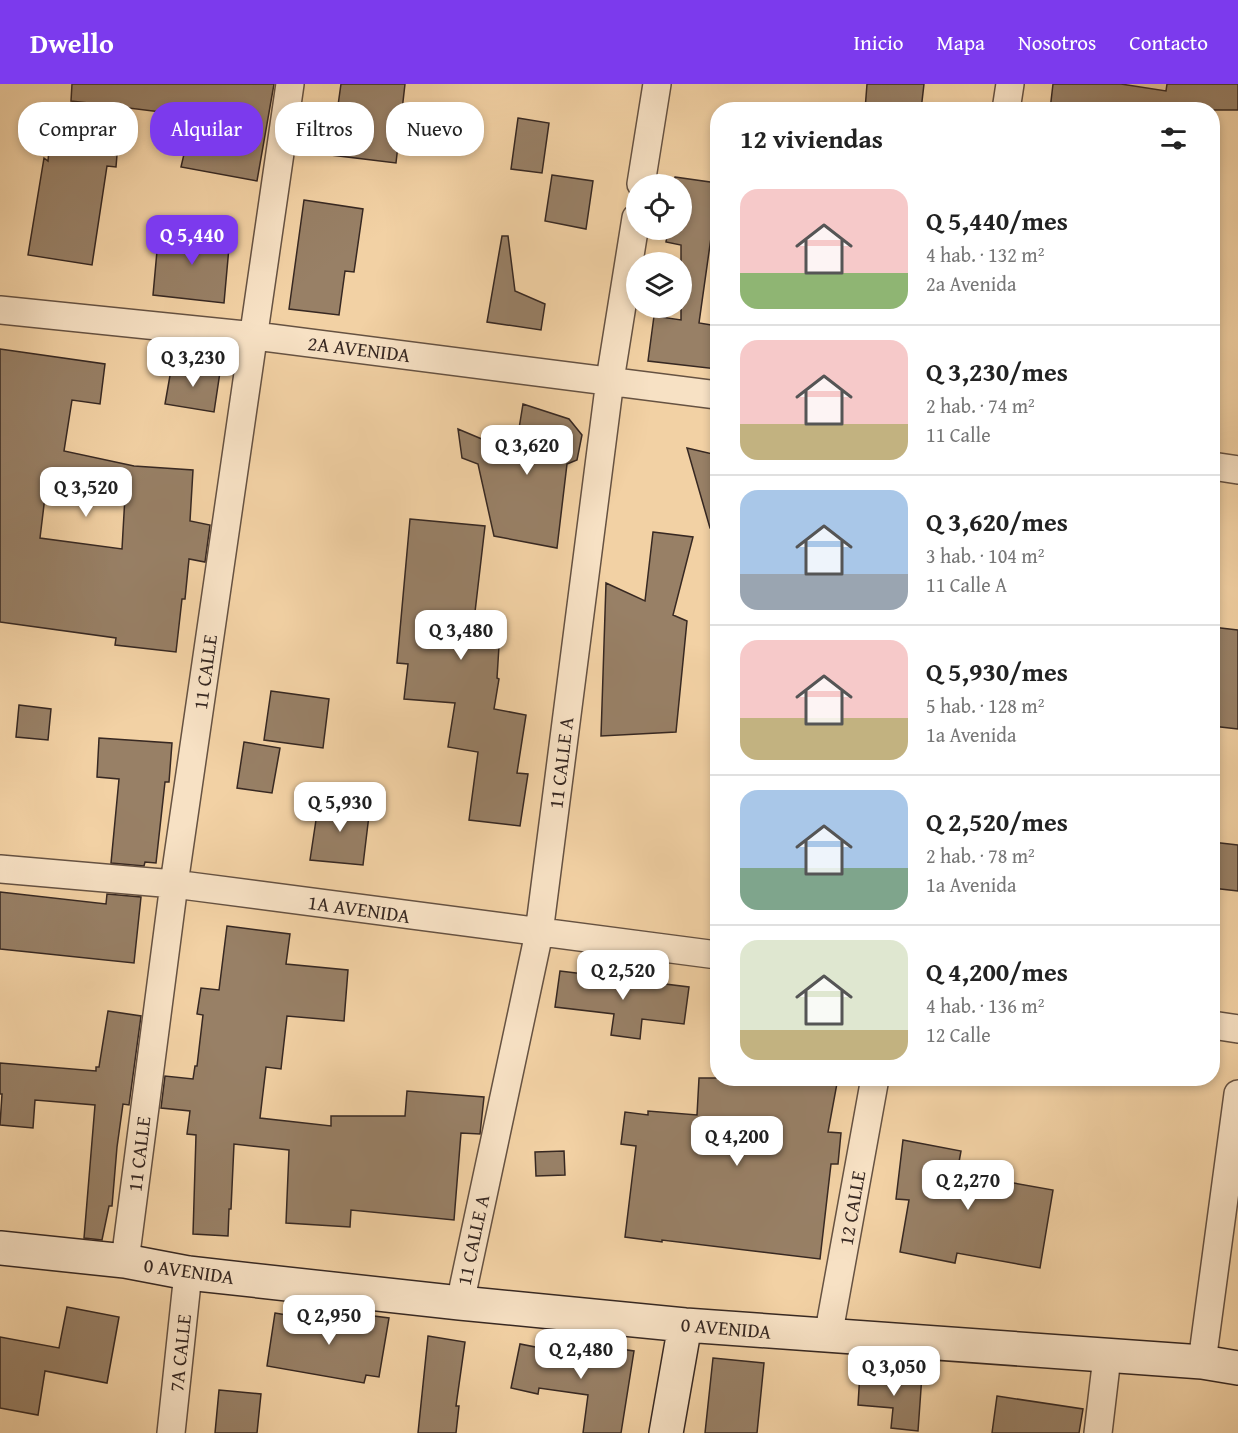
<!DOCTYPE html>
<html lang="es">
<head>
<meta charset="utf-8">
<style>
  body { margin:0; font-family:"Gentium Book Plus",serif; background:#f2f2f2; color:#222; height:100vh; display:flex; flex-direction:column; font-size:22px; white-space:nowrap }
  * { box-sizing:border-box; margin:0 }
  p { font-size:20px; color:#767676 }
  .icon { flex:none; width:33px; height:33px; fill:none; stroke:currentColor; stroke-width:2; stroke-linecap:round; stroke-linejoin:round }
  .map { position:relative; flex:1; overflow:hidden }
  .side { position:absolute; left:710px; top:18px; width:510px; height:984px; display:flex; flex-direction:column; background:#fff; border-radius:24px; box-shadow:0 3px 9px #0003 }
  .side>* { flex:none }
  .hud { position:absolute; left:18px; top:18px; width:570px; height:54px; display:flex; gap:12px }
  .fabs { position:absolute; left:626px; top:90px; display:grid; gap:12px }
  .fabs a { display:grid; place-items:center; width:66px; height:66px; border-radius:50%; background:#fff; box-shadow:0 3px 9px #0003; font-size:30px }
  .price { position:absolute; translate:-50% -51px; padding:0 14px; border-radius:12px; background:#fff; color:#222; font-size:20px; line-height:39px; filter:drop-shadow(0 2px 3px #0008) }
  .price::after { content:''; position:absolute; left:50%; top:36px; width:18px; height:14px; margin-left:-9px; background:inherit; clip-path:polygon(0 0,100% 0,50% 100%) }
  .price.selected { background:#7c3aed; color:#fff }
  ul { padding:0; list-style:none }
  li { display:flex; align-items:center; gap:18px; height:150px; padding:0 30px }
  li+li { border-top:2px solid #e0e0e0 }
  li span { display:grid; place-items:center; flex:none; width:168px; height:120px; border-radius:18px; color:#555 }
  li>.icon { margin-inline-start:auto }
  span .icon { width:72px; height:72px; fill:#fffc; stroke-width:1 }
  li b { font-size:26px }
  h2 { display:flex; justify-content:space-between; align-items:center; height:72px; padding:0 30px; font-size:26px }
  .tag { padding:0 21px; border-radius:24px; background:#fff; box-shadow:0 3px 9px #0003; font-size:21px; line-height:54px }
  .tag.selected { background:#7c3aed; color:#fff }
  header { display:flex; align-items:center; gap:36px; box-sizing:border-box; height:84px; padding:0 30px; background:#7c3aed; color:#fff }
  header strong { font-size:28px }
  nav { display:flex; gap:33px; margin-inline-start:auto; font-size:21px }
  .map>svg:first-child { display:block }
  .building { fill:#988066; stroke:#372822; stroke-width:1.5; fill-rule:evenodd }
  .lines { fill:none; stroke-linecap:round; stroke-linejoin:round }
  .street-casing { stroke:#665242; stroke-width:30 }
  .secondary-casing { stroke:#372822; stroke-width:36 }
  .street { stroke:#f7e1c4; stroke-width:27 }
  .secondary { stroke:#f7e1c4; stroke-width:33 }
  .labels { text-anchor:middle; stroke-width:6; stroke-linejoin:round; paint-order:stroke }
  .street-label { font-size:20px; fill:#372822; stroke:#f7e1c4 }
</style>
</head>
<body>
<header>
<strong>Dwello</strong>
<nav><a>Inicio</a><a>Mapa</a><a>Nosotros</a><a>Contacto</a></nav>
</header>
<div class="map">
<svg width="1238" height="1349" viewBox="0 0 1238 1349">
  <rect width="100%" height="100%" fill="#f2d1a4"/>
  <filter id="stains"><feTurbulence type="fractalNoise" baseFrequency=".00333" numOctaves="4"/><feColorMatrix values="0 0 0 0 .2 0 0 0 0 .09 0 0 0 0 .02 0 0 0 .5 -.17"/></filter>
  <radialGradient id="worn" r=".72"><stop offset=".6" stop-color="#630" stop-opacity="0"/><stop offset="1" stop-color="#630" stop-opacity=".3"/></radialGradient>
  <path class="building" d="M72 0H274L257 97 181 83 193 32 121 23 116 83 107 82 92 181 28 171 44 74 48 77 53 20 88 23V19L71 17Z
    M341 0H405L396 79 331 71Z
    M867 0H924L921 26H865Z
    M1053 0H1121L1166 7 1167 0H1238V26H1050Z
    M518 34 549 39 542 89 511 85Z
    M552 91 593 97 586 145 545 137Z
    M675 93 717 99V111L699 239 717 242V285L648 277 654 232 681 236V161L666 158 668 146H681V100H674Z
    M304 116 363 125 354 188 345 187 339 231 289 225Z
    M159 145 230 152 224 219 153 211Z
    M502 152H508L515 207 545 220 541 246 487 238Z
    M0 265 105 280 100 320 72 316 64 367 134 382 193 386 190 437 210 441 205 478 189 475 185 515H182L176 568 115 561 116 554 0 538ZM47 396 125 412 122 465 40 454Z
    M172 280 220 288 214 328 165 320Z
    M523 320 569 335 582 351 577 376 567 380 557 464 494 452 478 380 462 374 458 345 515 369Z
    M687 364 717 371V443L710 444Z
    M410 435 485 442 475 528 501 530 497 594 499 595 494 625 526 631 517 689 528 690 520 742 469 736 478 668 448 663 455 619 404 615 408 580 397 579Z
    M653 448 693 453 673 531 687 537 676 648 601 652 606 499 645 517Z
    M1212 543 1238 546V645L1212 642Z
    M271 607 329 615 323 664 264 656Z
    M19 621 51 625 48 656 16 653Z
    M99 654 172 659 169 698H165L156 779 145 778 144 782 111 779 119 695 97 693Z
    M244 658 280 664 272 709 237 704Z
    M319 716 370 723 363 781 310 776Z
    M1212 758 1238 761V807L1212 804Z
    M0 808 106 820 107 810 141 813 134 879 0 865Z
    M227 842 290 850 286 880 348 886 344 937 287 932 281 985 266 983 260 1034 331 1042V1032H405L407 1007 484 1013 480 1050 461 1049 454 1136 351 1126 350 1143 286 1139 289 1066 234 1060 231 1125H229L228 1152 193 1150 196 1051 187 1050 190 1027 161 1024 165 992 193 995 195 982H197L203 931 197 930 201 904 219 906Z
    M560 887 689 903 684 940 642 935 640 955 611 951 614 930 555 923Z
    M108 927 141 932 129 1021 123 1020 117 1063 112 1122H109L102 1156 84 1154 95 1021 35 1016 33 1044 0 1041 2 1010H0V979L96 987V983H99Z
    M699 994H838L828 1048 841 1049 838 1080H831L820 1175 662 1156V1158L625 1153 636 1062 621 1060 625 1028 648 1031V1027L697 1031Z
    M903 1056 961 1067 957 1089 1053 1106 1040 1184 957 1169 955 1179 900 1168 909 1116 896 1115Z
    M564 1067 565 1091 536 1092 535 1068Z
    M67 1223 119 1233 107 1299 45 1287 38 1331 0 1324V1253L59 1264Z
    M275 1229 350 1242 351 1229 389 1234 379 1293 366 1291 364 1299 267 1282Z
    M428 1252 465 1258 456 1322H459L456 1349H418Z
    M578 1259 634 1267 621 1349H583L588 1311 539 1304 538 1310 511 1304 520 1260 576 1271Z
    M713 1274 764 1279 757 1349H705Z
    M860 1288 896 1292V1289L922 1291 918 1347 891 1344 893 1324 858 1321Z
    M219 1306 261 1310 257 1349H215Z
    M997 1312 1083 1325 1079 1349H992Z"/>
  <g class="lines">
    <defs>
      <path id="street" d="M1006 26 1010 0
        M641 100 657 0
        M0 226 255 252 717 311
        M1212 382 1238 386
        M0 785 174 800 717 871
        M1212 941 1238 945
        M125 1177 174 800 290 0
        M460 1219 539 849 610 296 636 134
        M828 1253 875 994
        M1202 1278 1238 1010
        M171 1349 188 1189
        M1098 1349 1107 1273"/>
      <path id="secondary" d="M0 1164 125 1177 188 1189 460 1219 685 1241 1202 1278 1238 1284
        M666 1349 685 1241"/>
    </defs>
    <use href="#street" class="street-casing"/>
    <use href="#secondary" class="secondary-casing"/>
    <use href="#street" class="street"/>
    <use href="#secondary" class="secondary"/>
  </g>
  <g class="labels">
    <g class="street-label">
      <text transform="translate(359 265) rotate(7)" y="7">2A AVENIDA</text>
      <text transform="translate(205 588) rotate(-82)" y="7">11 CALLE</text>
      <text transform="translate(561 679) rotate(-83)" y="7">11 CALLE A</text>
      <text transform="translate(359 825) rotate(8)" y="7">1A AVENIDA</text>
      <text transform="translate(139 1070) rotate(-83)" y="7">11 CALLE</text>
      <text transform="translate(852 1124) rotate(-80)" y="7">12 CALLE</text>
      <text transform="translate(473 1156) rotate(-78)" y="7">11 CALLE A</text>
      <text transform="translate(189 1187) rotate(8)" y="7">0 AVENIDA</text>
      <text transform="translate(726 1244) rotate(5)" y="7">0 AVENIDA</text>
      <text transform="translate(180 1269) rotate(-84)" y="7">7A CALLE</text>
    </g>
  </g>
  <rect width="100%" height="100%" filter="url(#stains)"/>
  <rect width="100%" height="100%" fill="url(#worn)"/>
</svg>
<div class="fabs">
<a><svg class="icon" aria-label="locate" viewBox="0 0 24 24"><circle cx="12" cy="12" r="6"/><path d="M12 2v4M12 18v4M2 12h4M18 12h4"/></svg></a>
<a><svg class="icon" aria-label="layers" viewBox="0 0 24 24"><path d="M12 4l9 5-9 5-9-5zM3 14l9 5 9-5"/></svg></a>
</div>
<b class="price selected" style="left:192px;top:182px">Q 5,440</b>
<b class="price" style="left:193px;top:304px">Q 3,230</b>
<b class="price" style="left:527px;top:392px">Q 3,620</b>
<b class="price" style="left:86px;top:434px">Q 3,520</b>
<b class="price" style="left:461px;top:577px">Q 3,480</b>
<b class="price" style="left:340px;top:749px">Q 5,930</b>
<b class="price" style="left:623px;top:917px">Q 2,520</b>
<b class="price" style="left:737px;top:1083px">Q 4,200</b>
<b class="price" style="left:968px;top:1127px">Q 2,270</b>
<b class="price" style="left:329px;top:1262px">Q 2,950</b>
<b class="price" style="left:581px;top:1296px">Q 2,480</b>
<b class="price" style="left:894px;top:1313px">Q 3,050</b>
<div class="hud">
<a class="tag">Comprar</a>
<a class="tag selected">Alquilar</a>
<a class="tag">Filtros</a>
<a class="tag">Nuevo</a>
</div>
<section class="side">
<h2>12 viviendas<svg class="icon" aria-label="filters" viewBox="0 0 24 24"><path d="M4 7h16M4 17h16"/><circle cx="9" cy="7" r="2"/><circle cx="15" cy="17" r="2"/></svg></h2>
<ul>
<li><span style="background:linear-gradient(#f6c9c9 70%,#8fb573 0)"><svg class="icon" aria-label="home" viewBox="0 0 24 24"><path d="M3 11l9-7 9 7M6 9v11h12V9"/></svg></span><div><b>Q 5,440/mes</b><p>4 hab. · 132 m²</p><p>2a Avenida</p></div></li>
<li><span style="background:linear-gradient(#f6c9c9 70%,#c2b280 0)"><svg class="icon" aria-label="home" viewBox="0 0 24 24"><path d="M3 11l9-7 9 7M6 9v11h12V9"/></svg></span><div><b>Q 3,230/mes</b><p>2 hab. · 74 m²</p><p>11 Calle</p></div></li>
<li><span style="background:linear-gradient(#a9c7e8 70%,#9aa5b1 0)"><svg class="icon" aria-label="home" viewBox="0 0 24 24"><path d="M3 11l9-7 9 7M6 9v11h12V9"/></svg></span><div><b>Q 3,620/mes</b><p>3 hab. · 104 m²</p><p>11 Calle A</p></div></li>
<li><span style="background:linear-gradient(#f6c9c9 65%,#c2b280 0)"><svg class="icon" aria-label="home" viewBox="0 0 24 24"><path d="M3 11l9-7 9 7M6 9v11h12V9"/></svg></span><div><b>Q 5,930/mes</b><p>5 hab. · 128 m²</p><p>1a Avenida</p></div></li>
<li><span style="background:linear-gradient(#a9c7e8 65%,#7fa58c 0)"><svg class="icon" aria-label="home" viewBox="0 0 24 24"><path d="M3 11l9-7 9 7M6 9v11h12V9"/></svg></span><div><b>Q 2,520/mes</b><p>2 hab. · 78 m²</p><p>1a Avenida</p></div></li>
<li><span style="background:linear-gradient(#dfe7d0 75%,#c2b280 0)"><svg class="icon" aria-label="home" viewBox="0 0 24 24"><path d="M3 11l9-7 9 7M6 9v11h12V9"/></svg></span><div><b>Q 4,200/mes</b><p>4 hab. · 136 m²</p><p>12 Calle</p></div></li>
</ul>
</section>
</div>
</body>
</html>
